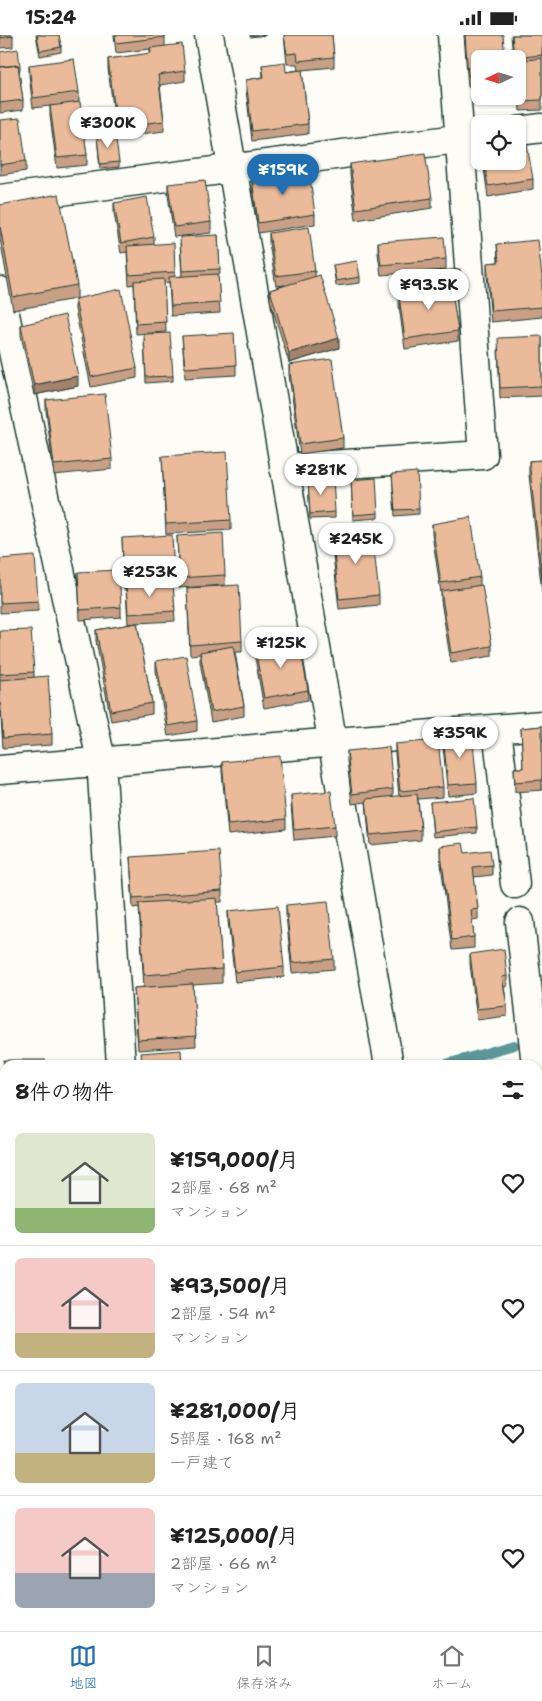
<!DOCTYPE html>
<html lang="ja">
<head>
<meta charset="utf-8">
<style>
  body { margin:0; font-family:"Shantell Sans","Klee One",sans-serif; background:#f2f2f2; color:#222; height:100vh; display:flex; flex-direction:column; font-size:19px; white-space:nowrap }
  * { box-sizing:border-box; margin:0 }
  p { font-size:16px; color:#767676 }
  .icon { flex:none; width:28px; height:28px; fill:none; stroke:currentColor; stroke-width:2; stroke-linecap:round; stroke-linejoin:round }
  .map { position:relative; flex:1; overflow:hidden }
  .drawer { position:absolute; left:0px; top:1025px; width:542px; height:571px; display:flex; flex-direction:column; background:#fff; border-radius:15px 15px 0 0; box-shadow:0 1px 4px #0004 }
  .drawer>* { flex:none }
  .needle { width:32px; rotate:266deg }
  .controls { position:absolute; left:471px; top:15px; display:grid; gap:10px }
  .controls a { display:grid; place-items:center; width:55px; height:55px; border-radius:8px; background:#fff; box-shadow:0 1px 4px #0004; font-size:25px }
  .price { position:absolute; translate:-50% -42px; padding:0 11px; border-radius:18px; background:#fff; color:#222; font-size:16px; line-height:32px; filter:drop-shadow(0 1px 2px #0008) }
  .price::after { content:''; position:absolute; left:50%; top:30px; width:15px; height:11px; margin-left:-8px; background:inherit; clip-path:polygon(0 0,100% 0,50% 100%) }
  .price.current { background:#1f6fb2; color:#fff }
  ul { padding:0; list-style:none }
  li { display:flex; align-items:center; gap:15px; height:125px; padding:0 15px }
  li+li { border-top:1px solid #e0e0e0 }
  li span { display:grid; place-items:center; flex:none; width:140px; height:100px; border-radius:8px; color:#555 }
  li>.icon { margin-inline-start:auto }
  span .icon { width:60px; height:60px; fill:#fffc; stroke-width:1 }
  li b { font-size:21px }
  h2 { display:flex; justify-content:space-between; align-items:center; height:60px; padding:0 15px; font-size:21px }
  .status { display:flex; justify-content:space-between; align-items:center; height:35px; padding:0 25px; background:#fff; direction:ltr }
  .status svg { height:14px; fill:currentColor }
  .menu { display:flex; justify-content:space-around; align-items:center; height:70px; border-top:1px solid #e0e0e0; background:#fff; font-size:14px; color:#767676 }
  .menu a { display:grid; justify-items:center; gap:2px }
  .menu .current { color:#1f6fb2 }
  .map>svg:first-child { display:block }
  .water { fill:#83d3dc; stroke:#5b9799 }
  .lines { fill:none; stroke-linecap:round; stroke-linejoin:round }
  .stream { stroke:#5b9799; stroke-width:10 }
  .minor-casing { stroke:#1f3d34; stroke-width:31 }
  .minor { stroke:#fdfcf7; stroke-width:28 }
  .wall { fill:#c9a085; stroke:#1f3d34 }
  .shaded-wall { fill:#a4826c; stroke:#1f3d34 }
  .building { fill:#eaba9b; stroke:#1f3d34 }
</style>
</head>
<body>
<div class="status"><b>15:24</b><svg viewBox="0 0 49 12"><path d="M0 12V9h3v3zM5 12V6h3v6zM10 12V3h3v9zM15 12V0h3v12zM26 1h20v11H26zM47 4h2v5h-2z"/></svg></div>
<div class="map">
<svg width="542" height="1596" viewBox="0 0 542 1596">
  <rect width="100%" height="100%" fill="#fdfcf7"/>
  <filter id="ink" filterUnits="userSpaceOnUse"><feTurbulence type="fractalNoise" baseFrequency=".02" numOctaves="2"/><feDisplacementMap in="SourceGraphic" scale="10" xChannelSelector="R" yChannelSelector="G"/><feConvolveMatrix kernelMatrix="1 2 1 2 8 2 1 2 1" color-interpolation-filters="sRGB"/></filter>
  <g filter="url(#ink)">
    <path class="water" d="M542 1463V1544H538V1464Z
      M5 1502V1591H54L38 1596H0V1503Z"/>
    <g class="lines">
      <path class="stream" d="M443 1030 514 1010
        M0 1154H5"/>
      <defs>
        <path id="minor" d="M209 0 389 1030
          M518 96 542 93
          M0 164 480 101
          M0 256 101 725 121 1030
          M284 433 483 420 452 0
          M497 694 515 849
          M0 735 542 690
          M520 887 536 1030
          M0 1177 5 1178"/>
      </defs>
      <use href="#minor" class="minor-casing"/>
      <use href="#minor" class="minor"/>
    </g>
    <path class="wall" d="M0 0H13V12L0 13Z
      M36 0H59L61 12V17L40 21Z
      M114 0H165V11L185 36V46L160 50 164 86V96L117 102 108 34V24L150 19V14L116 18Z
      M250 0H266L250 2Z
      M284 0H332L334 22V32L302 35 308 89V99L252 106 246 55V45L263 42 262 30 286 37 298 35 297 29H287Z
      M464 0H503L480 24V50L468 52Z
      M511 0H542V75L520 76 518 43V24H513Z
      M0 17 20 31V36L19 37 23 65V75L0 78Z
      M29 30 79 57V67L87 120V130L57 133 50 81V71L33 73 29 40Z
      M0 85 26 126V136L0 140Z
      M97 101 119 127V132L100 134Z
      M483 126H518L533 144V154L488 162Z
      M350 129 432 163V173L356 185 350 140Z
      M252 143 315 179V189L258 198 252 153Z
      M168 149 211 187V198L174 202 168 160Z
      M114 168 154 202V210L175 237V242L182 241 180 208 218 200 220 239H218L220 278 171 281 169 247 164 248 166 297 136 299 134 249 129 250 127 217 121 218 114 178Z
      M0 170 77 250V263L137 333V343L91 352 75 274V264L13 275 0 204Z
      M269 198 315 236V241L339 313 289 328 270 265V255L285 250 276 251 269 208Z
      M378 207 446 224V235L381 240 378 218Z
      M497 209 542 242V282L491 287 487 239V228L498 227Z
      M333 230 360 242V248L336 251Z
      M434 237 461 245V251L451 252 458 296V306L405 314 399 271V261L425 258V248L434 246Z
      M21 290 78 351 34 360 21 300Z
      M182 301 236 330V340L185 343Z
      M542 301V361L500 363 498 313Z
      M144 304 173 341V346L146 348Z
      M289 330 343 403V413L300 419 289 340Z
      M46 365 112 424V434L54 440 46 375Z
      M162 421 231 485V495L166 499Z
      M542 425V558L529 440V426Z
      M392 439 419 474V479L395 481Z
      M308 444 335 477V483L310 484Z
      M351 445 378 478V483L353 485Z
      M432 489 480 542V550L492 611V621L451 628 441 566V558L432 499Z
      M177 501 225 540V550L179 553Z
      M332 501 379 560V570L339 574 332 511Z
      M122 503 174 542V552H173L175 586 137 588 152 668V679L111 686 96 606V595L137 588 128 589 126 555H124Z
      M0 524 38 566V576L0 578Z
      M78 537 121 572V582L80 585Z
      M187 553 242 606V617H235L244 671V681L211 687 200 627V619L190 620Z
      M0 596 34 637V642L52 699V710L3 713 0 668Z
      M255 613 308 655V665L264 673 255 623Z
      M156 626 197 686V696L168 701 156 636Z
      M542 691V755L515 757 514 733H523L521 693Z
      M443 701 477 748V758L448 761 443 711Z
      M395 709 443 752V762L418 764 421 795V805L370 810 366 767 352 769 347 726V716L393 754V762L399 761 395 719Z
      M222 727 286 784V794L228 800 222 737Z
      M291 760 335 791V801L294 805 291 770Z
      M430 767 477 792V798L433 802Z
      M440 811 465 818 492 830V840L474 842 478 874V884L472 885 474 902V913L452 915 440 821Z
      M130 822 222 856V867H217L222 934V948L193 950 196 1011 138 1015 134 953 144 952 139 872 133 873Z
      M286 870 334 924V934L292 938 286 880Z
      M228 876 284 932V942L235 947 228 886Z
      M470 919 507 941V951L504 952 507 971V981L477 985 470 929Z
      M4 1025 5 1030V1085H3Z"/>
    <path class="shaded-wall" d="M339 303V313L289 328V318Z
      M78 341V351L34 360V350Z"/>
    <path class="building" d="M0 0H13V1L0 3Z
      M37 0H59L61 12 40 16Z
      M115 0H165V2L116 8Z
      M284 0H332L334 22 298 26 297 18 287 19Z
      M465 0H503L505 24H480V40L468 41Z
      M512 0H542V20L514 23Z
      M182 9 185 36 158 40 164 86 117 92 108 24 151 18 150 13Z
      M18 14 20 31H19L18 30 0 32V17Z
      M542 23V65L520 66 518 26Z
      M74 24 79 57 33 63 29 30Z
      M285 27 286 37 302 35 308 89 252 96 246 45 264 42 262 30Z
      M18 30 23 65 0 68V32Z
      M80 67 87 120 57 123 50 71Z
      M20 83 26 126 0 130V85Z
      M115 98 119 127 100 129 97 101Z
      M526 104 533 144 488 151 484 126H518V106Z
      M425 118 432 163 356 174 350 129Z
      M309 135 315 179 258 188 252 143Z
      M205 145 211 187 174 192 168 149Z
      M59 159 77 250 13 262 0 191V170Z
      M147 162 154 202 121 208 114 168Z
      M309 192 315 236 276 241 269 198Z
      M218 200 220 234 182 236 180 202Z
      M444 202 446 224 381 230 378 207Z
      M538 205 542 242V272L491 276 487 228 499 227 497 209Z
      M174 208 175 237 129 240 127 211Z
      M357 226 360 242 336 246 333 230Z
      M460 234 461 245 450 247V244L435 246 434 237Z
      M218 239 220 268 171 271 169 242Z
      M320 240 339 303 289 318 270 255Z
      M164 244 166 287 136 289 134 246Z
      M450 244 458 296 405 304 399 261 426 258 425 248Z
      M121 254 137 333 91 342 75 264Z
      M65 280 78 341 34 350 21 290Z
      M170 298 173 341 146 342 144 299Z
      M234 298 236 330 185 333 182 301Z
      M542 301V351L500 353 498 303Z
      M332 324 343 403 300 409 289 330Z
      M105 359 112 424 54 430 46 365Z
      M227 417 231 485 166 489 162 421Z
      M542 425V544L529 426Z
      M417 437 419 474 395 475 392 439Z
      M333 443 335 477 310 479 308 444Z
      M376 443 378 478 353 480 351 445Z
      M471 482 480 542 441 548 432 489Z
      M372 496 379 560 339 564 332 501Z
      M223 498 225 540 179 543 177 501Z
      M172 500 174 542 124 545 122 503Z
      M35 521 38 566 0 568V524Z
      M119 535 121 572 80 575 78 537Z
      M173 547 175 576 128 579 126 550Z
      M239 550 242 606 190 610 187 553Z
      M482 550 492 611 451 618 441 556Z
      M137 588 152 668 111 676 96 595Z
      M31 595 34 637 0 639V596Z
      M299 605 308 655 264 663 255 613Z
      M233 611 244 671 211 677 200 617Z
      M186 621 197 686 168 691 156 626Z
      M48 641 52 699 3 703 0 658V645Z
      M542 691V745L515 747 514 733H523L521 693Z
      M472 698 477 748 448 750 443 701Z
      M438 705 443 752 400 756 395 709Z
      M389 712 393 754 352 759 347 716Z
      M280 721 286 784 228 790 222 727Z
      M331 756 335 791 294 795 291 760Z
      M417 759 421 795 370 800 366 764Z
      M474 763 477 792 433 797 430 767Z
      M463 808 465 818 490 815 492 830 473 832 478 874 471 875 474 902 452 905 440 811Z
      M219 816 222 856 133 863 130 822Z
      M217 863 222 934 144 940 139 868Z
      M328 866 334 924 292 928 286 870Z
      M278 871 284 932 235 937 228 876Z
      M504 914 507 941 502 942 507 971 477 974 470 919Z
      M193 949 196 1001 138 1005 134 953Z
      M181 1015 182 1030H142L141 1018Z
      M4 1025H46V1030H5V1075H3Z"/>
  </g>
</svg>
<div class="controls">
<a><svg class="needle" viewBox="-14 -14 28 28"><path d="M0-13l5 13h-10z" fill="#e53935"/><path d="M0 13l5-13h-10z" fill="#767676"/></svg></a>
<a><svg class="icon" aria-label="locate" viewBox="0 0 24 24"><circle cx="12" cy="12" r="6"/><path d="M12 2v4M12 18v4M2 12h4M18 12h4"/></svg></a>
</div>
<b class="price" style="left:108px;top:114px">¥300K</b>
<b class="price current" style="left:283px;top:161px">¥159K</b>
<b class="price" style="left:429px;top:276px">¥93.5K</b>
<b class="price" style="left:321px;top:461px">¥281K</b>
<b class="price" style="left:356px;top:530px">¥245K</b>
<b class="price" style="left:150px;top:563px">¥253K</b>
<b class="price" style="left:281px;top:634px">¥125K</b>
<b class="price" style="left:460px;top:724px">¥359K</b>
<section class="drawer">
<h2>8件の物件<svg class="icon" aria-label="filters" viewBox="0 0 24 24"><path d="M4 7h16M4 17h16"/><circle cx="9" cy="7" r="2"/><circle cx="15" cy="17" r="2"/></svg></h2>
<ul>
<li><span style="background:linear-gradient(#dfe7d0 75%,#8fb573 0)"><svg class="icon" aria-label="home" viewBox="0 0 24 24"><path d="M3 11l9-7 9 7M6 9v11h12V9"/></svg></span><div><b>¥159,000/月</b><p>2部屋 · 68 m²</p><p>マンション</p></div><svg class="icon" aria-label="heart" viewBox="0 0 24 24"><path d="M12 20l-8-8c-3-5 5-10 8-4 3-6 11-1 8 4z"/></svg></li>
<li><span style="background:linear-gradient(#f6c9c9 75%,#c2b280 0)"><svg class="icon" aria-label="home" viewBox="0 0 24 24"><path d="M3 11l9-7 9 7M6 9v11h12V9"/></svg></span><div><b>¥93,500/月</b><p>2部屋 · 54 m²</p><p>マンション</p></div><svg class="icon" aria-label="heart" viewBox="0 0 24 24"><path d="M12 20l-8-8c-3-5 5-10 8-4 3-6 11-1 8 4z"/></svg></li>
<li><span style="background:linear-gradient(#c9d6e8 70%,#c2b280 0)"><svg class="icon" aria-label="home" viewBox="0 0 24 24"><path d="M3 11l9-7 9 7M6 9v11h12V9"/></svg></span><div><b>¥281,000/月</b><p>5部屋 · 168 m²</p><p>一戸建て</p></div><svg class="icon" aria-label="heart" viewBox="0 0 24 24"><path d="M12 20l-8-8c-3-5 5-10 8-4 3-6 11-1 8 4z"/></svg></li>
<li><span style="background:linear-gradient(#f6c9c9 65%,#9aa5b1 0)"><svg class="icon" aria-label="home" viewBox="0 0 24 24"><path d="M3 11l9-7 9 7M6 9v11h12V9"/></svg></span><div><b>¥125,000/月</b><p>2部屋 · 66 m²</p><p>マンション</p></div><svg class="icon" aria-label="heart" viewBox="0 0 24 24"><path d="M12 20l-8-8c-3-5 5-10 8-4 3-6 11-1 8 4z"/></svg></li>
</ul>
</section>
</div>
<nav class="menu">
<a class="current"><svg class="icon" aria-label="map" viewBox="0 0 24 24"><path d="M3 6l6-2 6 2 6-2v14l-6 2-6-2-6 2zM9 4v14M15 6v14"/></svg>地図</a>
<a><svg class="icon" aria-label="saved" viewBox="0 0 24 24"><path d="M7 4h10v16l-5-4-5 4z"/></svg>保存済み</a>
<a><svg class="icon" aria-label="home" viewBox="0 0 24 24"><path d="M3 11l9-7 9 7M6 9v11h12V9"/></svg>ホーム</a>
</nav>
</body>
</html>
